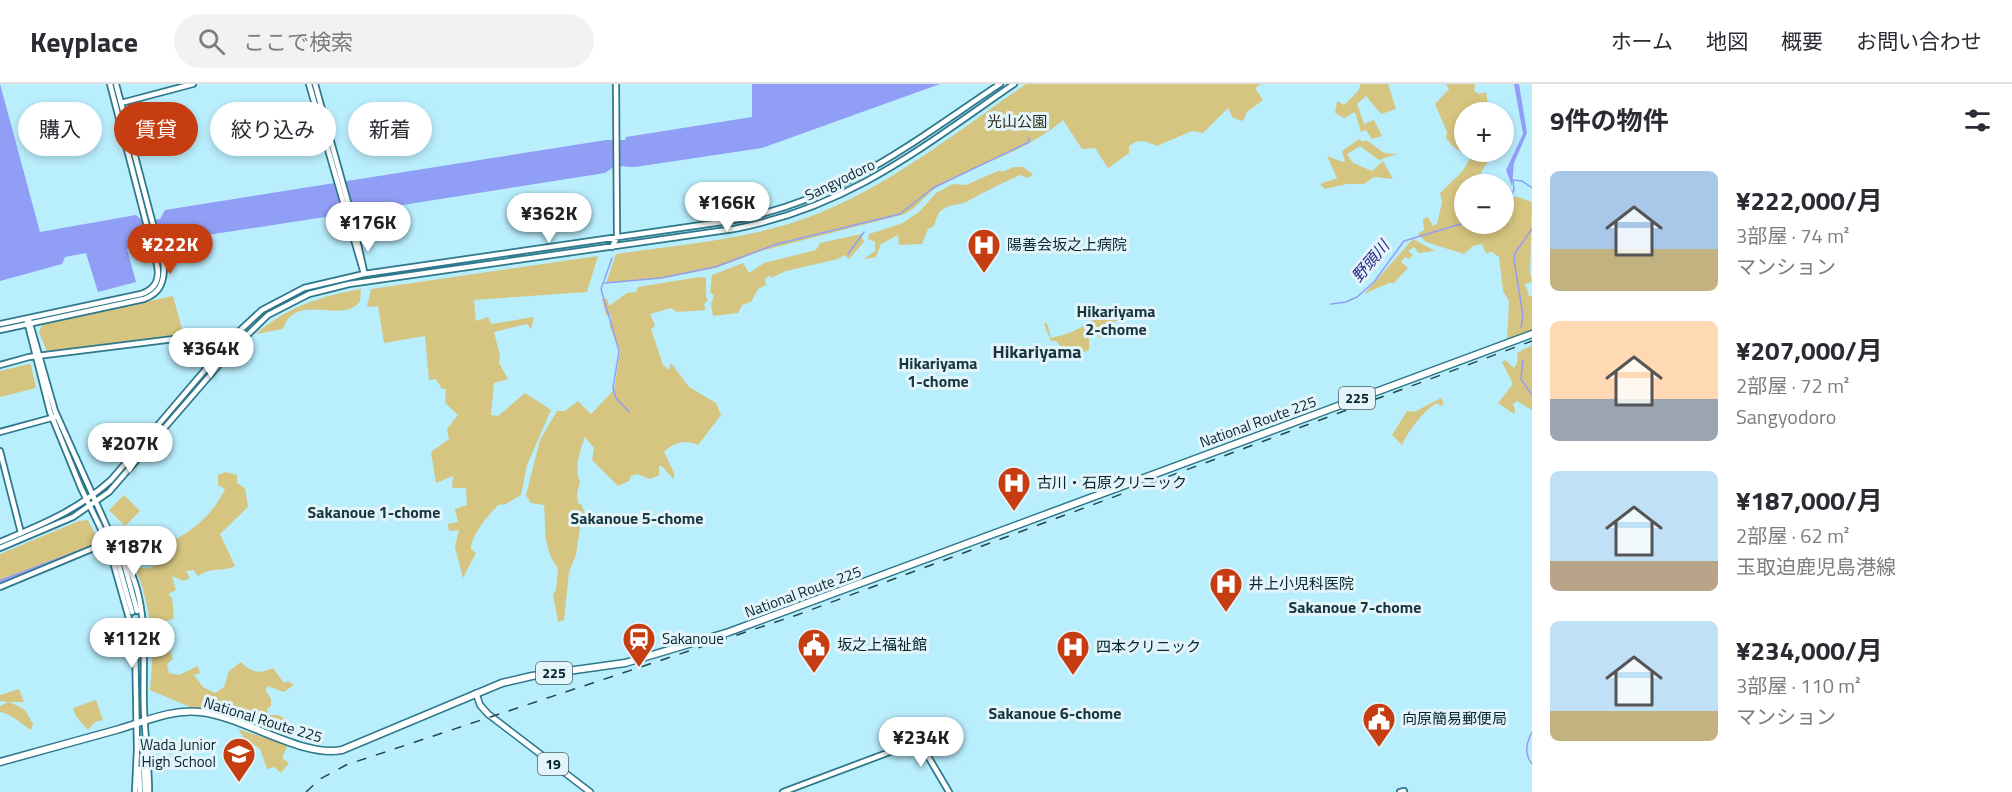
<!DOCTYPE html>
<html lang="ja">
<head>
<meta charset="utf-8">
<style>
  body { margin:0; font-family:"Titillium Web","Noto Sans JP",sans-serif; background:#f2f2f3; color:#2b2b33; height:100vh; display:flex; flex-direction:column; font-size:22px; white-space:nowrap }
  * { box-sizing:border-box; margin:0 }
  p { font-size:20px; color:#7c7c81 }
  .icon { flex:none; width:33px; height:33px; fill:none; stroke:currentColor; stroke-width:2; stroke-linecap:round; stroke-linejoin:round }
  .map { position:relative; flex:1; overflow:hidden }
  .details { display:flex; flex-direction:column; background:#fff; width:480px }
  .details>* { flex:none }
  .banner { position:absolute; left:18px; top:18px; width:570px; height:54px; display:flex; gap:12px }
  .buttons { position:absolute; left:1454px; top:18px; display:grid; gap:12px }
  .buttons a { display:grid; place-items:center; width:60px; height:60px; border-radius:50%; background:#fff; box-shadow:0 3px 9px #0003; font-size:30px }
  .price { position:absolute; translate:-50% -51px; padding:0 14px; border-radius:21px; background:#fff; color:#222; font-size:20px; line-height:39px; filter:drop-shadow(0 2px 3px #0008) }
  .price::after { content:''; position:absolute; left:50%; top:36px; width:18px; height:14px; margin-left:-9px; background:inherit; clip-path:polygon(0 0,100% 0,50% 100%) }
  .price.active { background:#c53d11; color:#fff }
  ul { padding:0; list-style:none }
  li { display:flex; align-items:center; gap:18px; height:150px; padding:0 18px }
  li span { display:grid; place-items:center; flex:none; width:168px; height:120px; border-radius:9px; color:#555 }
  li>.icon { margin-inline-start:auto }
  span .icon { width:72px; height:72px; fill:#fffc; stroke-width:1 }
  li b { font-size:26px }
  h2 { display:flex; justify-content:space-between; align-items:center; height:72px; padding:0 18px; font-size:26px }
  .tag { padding:0 21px; border-radius:27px; background:#fff; box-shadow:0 3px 9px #0003; font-size:21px; line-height:54px }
  .tag.active { background:#c53d11; color:#fff }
  header { display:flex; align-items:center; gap:36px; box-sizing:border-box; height:84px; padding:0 30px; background:#fff; border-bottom:2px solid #e1e1e2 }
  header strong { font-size:28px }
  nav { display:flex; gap:33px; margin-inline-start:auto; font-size:21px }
  .search { width:420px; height:54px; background:#f2f2f3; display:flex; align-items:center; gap:15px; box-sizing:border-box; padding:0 21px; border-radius:33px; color:#7c7c81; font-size:22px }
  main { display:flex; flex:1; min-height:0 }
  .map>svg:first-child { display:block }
  .green { fill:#d6c580 }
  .water { fill:#919ef5 }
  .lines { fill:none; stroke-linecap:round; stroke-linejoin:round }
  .stream { stroke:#919ef5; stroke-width:1.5 }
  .canal { stroke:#919ef5; stroke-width:4 }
  .secondary-tunnel { stroke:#95c6d3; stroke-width:4.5; stroke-dasharray:4.5 2; stroke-linecap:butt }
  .secondary-casing { stroke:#2d788a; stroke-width:8 }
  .primary-casing { stroke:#2d788a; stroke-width:8 }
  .highway-casing { stroke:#2d788a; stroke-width:9 }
  .secondary { stroke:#fff; stroke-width:4.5 }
  .primary { stroke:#fff; stroke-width:5 }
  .highway { stroke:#fff; stroke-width:6 }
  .rail { stroke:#23474f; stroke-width:1.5; stroke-dasharray:10 10; stroke-linecap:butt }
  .labels { text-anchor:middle; stroke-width:6; stroke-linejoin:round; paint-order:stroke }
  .shield { fill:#e3f5fa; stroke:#48636a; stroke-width:1.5 }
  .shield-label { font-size:14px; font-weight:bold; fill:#05252c }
  .park-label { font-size:15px; fill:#2e2917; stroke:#e3f5fa }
  .street-label { font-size:15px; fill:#05252c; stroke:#e3f5fa }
  .poi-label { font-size:15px; fill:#05252c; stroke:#e3f5fa; text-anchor:start }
  .water-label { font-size:16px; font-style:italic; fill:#261f81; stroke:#e3f5fa }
  .neighbourhood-label { font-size:16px; font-weight:bold; fill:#17363d; stroke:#e3f5fa }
  .quarter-label { font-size:18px; font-weight:bold; fill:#17363d; stroke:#e3f5fa }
</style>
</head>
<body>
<header>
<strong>Keyplace</strong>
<div class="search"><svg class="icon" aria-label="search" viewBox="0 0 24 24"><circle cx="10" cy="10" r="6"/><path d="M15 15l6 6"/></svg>ここで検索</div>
<nav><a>ホーム</a><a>地図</a><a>概要</a><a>お問い合わせ</a></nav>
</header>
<main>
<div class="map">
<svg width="1532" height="708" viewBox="0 0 1532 708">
  <rect width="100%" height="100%" fill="#b9eefd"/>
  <path class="green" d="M1026 0H1261L1255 4 1263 16 1247 28 1243 37 1233 34 1228 24 1203 49 1192 47 1157 62C1146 57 1139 54 1129 62V69L1108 84 1095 64 1082 65 1063 36C1026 68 982 78 940 101 927 109 918 123 905 130L761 167 716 184 664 194 606 199 616 170C680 160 748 156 809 133 886 105 959 46 1026 0Z
    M1361 0H1388L1396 25 1381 30 1366 12 1357 20 1364 40 1374 36 1382 52 1372 55 1366 46 1361 48 1355 28 1344 34 1335 29 1337 17 1344 21 1358 7Z
    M1446 0H1475L1474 7 1479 10 1486 8 1489 28H1464V68H1472C1460 71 1453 63 1446 54L1447 48 1435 20 1449 5Z
    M1359 55 1363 58 1366 56 1384 69 1397 70 1379 76 1360 62 1347 70 1353 79 1372 87 1383 77 1393 95 1374 93 1364 100H1347L1325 105 1320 100 1337 94 1327 72 1343 78 1345 77 1342 67Z
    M1474 69 1485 70 1489 75 1478 94 1483 100H1464V140H1503V105L1510 113H1518L1532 118 1530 188 1532 198 1525 200 1529 212H1532V249L1507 258 1509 217 1503 207 1499 173 1492 168 1486 169 1482 160 1473 162 1464 170 1426 158 1418 150 1424 146 1423 135 1428 133 1433 142 1437 140 1442 118 1440 109 1461 89Z
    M1014 83H1023L1033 90 1028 94 1020 91C1002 99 984 108 968 117 959 122 951 119 942 126 937 130 936 136 934 142L928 145 922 160 899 161 898 151 881 160 876 173 864 175 875 167V158L868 155 869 150 903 139 920 127 936 109 953 100 966 101 1000 86 1002 88Z
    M861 150 864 158 849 175 844 171 838 175 786 187 771 194 770 191 765 195 766 201 758 205 751 218 742 221 738 229 713 232 711 220 714 211 710 208 712 191 743 179 749 189 764 179 816 166 820 159Z
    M1413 155 1435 167 1419 169 1414 163 1408 167 1413 171 1409 175 1405 173 1401 178 1408 184 1394 199H1389L1364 210Z
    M598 172 587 208 474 216 476 237 488 233 491 240 534 233 531 245 527 240 494 248 500 272 499 279 508 295 494 299 491 331 498 332 525 309 551 326 527 381 521 411 506 420 498 421C488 432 472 449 471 465L476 469 463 494 455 463 459 446 449 447 448 440 458 438 455 425 467 421 466 404H452L453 392 436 399 431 368 449 355 447 345 458 331 445 319 446 305H442L436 295 429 296 425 252 384 259 378 222 367 223 371 205Z
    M699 193 706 194V213L708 216 704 220 706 226 677 228 671 224 650 230 655 242 651 245 663 281 669 286 671 279 689 303 716 319 721 331 698 361C686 355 674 358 664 368L674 389V396L662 382H659V391L650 395 637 390 631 392 629 397 618 402 592 376 594 364 585 353C580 366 574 385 580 398L577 409 578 419 581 420 586 432 581 438 576 471 569 488 564 536 558 538 553 510 556 506 558 484C543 466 546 444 544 421L531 419 526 411 540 356 557 327H565L578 317 591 330 614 306 615 301 620 266 610 243 611 232 606 231 602 215H607L609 222 627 209 636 208 638 203Z
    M361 205 360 217C344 242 296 206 283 245L256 250C287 223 321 212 361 205Z
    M173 212 184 252 47 268 39 248 43 239Z
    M1104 227H1109L1117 236 1107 243 1100 254 1092 247 1089 249V266L1063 276 1064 267 1056 257H1051L1044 240 1047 239 1051 254C1071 250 1089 241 1104 227Z
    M1532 261V326L1517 317 1513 320 1515 325 1514 330 1498 319 1513 300 1502 278 1505 276 1514 284 1518 277 1517 269Z
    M29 280 31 281 36 304 0 313V287Z
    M1441 314 1444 319 1441 322 1437 319C1424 326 1408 347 1402 361L1392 351 1407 327 1414 328Z
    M226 388 237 391V399L245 404 248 423 220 450 235 482C220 489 213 482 198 492L193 486 186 487 190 494 184 497 172 492 176 506 168 510 172 514 174 534 165 538V553L173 575 167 580 169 589 179 591 198 582 200 589 194 591 203 603 215 609 224 603 229 587 241 578C252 589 259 590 273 584L284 599 288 597 294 601 284 608 267 602 266 607 271 615V622L267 625 269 631H279L286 636V640L271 647 260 643V631L222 620 214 627 190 623 150 606C155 558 152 528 135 482 148 487 154 484 163 474L160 463C188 451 212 433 225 405L218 401V391Z
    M124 411 140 427 125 442 109 426Z
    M88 436 100 460 0 501V470L79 437Z
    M19 605 24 618H10L25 626 33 640 31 646C20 639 12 630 0 628V622L9 618 0 617V611Z
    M96 616 103 636 95 638 88 646 76 632 73 624Z
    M238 645 288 661 282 674 289 679 281 689 274 683 267 685 260 665 244 654Z"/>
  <path class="water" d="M0 0 40 148 136 131 143 137 160 135 165 126 606 56H625L626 53 752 33V0H940L762 64 635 83 615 82 605 89 371 126 347 125 338 131 175 156C156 149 146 161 127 165L136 198 98 208 86 169 65 173 62 180 0 197Z
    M1514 0H1519L1527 49 1514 79 1512 102 1506 86 1523 50Z"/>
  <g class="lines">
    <path class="stream" d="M1503 120 1514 106 1513 96 1522 97 1532 104
      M848 170 864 148
      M612 174 601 205 619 267 613 304 616 314 629 328
      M605 199 661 194 715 183 777 160 900 130 933 104 1029 58V54
      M1331 220 1346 218 1357 213 1374 198 1404 157 1464 139
      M1521 243 1523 232 1514 175 1515 169 1532 145
      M1523 276 1521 295 1532 311
      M1532 648C1526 660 1524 669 1532 680"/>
    <path class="canal" d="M0 498 84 466"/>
    <path class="secondary-tunnel" d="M137 527 142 614
      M132 528 135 550
      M142 638 144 685
      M139 663V685"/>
    <defs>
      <path id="secondary" d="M309 0 364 190
        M315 0 351 129 364 187
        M121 19 193 0
        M612 163 617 153 616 0
        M29 236 55 327 125 483 137 527
        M27 237 50 328 81 404 119 482 132 528
        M0 240 141 210C156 205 160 195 157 181L110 0
        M0 246 144 215C160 209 164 199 164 182L116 0
        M0 281 29 273 182 254 212 277
        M0 348 55 333
        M0 367 21 449
        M0 458C41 441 78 426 111 396L234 252 262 226 304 204 364 190 729 137C839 118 910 60 1000 0
        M0 464 73 433 109 408 231 267 268 231 309 210 349 200 734 145C849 123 921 64 1014 0
        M111 471 135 556 137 665 135 708
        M123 473C151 517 142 576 144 626 145 653 149 680 149 708
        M0 503 106 459
        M139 685 140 708
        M144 685 145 708
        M783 708 919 657 949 708
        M1400 708 1404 707"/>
      <path id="primary" d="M476 609 480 621 488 630 590 708"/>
      <path id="highway" d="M0 678C39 667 77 657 116 646 144 638 170 625 200 628 243 632 301 674 342 666L502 599 532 592 625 579 729 548 1532 250"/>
    </defs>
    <use href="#secondary" class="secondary-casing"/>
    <use href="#primary" class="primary-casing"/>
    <use href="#highway" class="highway-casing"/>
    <use href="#secondary" class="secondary"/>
    <use href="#primary" class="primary"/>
    <use href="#highway" class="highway"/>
    <path class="rail" d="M306 708 320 695 346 681 797 531 1532 257"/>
  </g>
  <defs>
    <symbol id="hospital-pin" viewBox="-11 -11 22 30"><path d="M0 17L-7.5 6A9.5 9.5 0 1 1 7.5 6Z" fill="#c53d11" stroke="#e3f5fa"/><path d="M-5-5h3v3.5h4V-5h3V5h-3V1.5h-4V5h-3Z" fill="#fff"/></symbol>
    <symbol id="station-pin" viewBox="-11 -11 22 30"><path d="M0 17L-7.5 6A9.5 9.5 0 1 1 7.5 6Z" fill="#c53d11" stroke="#e3f5fa"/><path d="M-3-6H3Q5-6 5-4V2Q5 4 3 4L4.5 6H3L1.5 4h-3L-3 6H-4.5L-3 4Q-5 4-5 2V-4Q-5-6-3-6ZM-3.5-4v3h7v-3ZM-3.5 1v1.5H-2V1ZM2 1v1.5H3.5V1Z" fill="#fff"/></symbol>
    <symbol id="civic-pin" viewBox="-11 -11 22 30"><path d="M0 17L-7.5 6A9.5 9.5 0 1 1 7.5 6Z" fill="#c53d11" stroke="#e3f5fa"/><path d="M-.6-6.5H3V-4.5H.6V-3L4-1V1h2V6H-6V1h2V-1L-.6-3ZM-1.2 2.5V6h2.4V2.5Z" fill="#fff"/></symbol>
    <symbol id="school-pin" viewBox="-11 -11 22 30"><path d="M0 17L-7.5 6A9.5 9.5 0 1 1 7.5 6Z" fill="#c53d11" stroke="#e3f5fa"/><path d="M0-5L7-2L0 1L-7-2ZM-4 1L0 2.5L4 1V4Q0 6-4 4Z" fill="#fff"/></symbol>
  </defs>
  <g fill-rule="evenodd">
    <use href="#hospital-pin" x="965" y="142" width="38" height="52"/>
    <use href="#hospital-pin" x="995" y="380" width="38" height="52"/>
    <use href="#hospital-pin" x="1207" y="481" width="38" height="52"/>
    <use href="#station-pin" x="620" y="536" width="38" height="52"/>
    <use href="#civic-pin" x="795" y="542" width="38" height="52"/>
    <use href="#hospital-pin" x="1054" y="544" width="38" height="52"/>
    <use href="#civic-pin" x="1360" y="616" width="38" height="52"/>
    <use href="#school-pin" x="220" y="651" width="38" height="52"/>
  </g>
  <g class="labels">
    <g class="shield">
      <rect x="1339" y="303" width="36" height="22" rx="4.5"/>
      <rect x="536" y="578" width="36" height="22" rx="4.5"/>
      <rect x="538" y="669" width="30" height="22" rx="4.5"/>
    </g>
    <g class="shield-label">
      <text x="1357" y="319">225</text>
      <text x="554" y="594">225</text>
      <text x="553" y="685">19</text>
    </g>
    <g class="park-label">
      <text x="1017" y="43">光山公園</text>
    </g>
    <g class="street-label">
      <text transform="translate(840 96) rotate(-26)" y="5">Sangyodoro</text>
      <text transform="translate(1258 338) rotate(-20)" y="5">National Route 225</text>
      <text transform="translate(803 508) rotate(-20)" y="5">National Route 225</text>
      <text transform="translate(263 636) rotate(17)" y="5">National Route 225</text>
    </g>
    <g class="poi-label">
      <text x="1007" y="166">陽善会坂之上病院</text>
      <text x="1037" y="404">古川・石原クリニック</text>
      <text x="1249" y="505">井上小児科医院</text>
      <text x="662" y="560">Sakanoue</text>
      <text x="837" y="566">坂之上福祉館</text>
      <text x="1096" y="568">四本クリニック</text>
      <text x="1402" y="640">向原簡易郵便局</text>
      <text x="216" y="666" text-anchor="end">Wada Junior<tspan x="216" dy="17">High School</tspan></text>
    </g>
    <g class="water-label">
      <text transform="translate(1370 177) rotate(-50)" y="6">野頭川</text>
    </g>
    <g class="neighbourhood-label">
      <text x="1116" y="233">Hikariyama<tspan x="1116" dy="18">2-chome</tspan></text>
      <text x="938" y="285">Hikariyama<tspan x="938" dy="18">1-chome</tspan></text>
      <text x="374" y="434">Sakanoue 1-chome</text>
      <text x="637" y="440">Sakanoue 5-chome</text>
      <text x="1355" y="529">Sakanoue 7-chome</text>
      <text x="1055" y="635">Sakanoue 6-chome</text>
    </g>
    <g class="quarter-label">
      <text x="1037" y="274">Hikariyama</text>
    </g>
  </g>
</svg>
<div class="buttons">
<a>+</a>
<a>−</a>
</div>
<b class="price" style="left:727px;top:149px">¥166K</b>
<b class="price" style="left:549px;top:160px">¥362K</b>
<b class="price" style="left:368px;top:169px">¥176K</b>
<b class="price active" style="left:170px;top:191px">¥222K</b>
<b class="price" style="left:211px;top:295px">¥364K</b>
<b class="price" style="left:130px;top:390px">¥207K</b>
<b class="price" style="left:134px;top:493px">¥187K</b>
<b class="price" style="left:132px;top:585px">¥112K</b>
<b class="price" style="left:921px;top:684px">¥234K</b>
<div class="banner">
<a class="tag">購入</a>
<a class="tag active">賃貸</a>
<a class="tag">絞り込み</a>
<a class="tag">新着</a>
</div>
</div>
<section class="details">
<h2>9件の物件<svg class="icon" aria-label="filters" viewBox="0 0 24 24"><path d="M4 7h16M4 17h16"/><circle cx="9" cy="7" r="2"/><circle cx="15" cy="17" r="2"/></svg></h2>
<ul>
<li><span style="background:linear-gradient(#a9c7e8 65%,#c2b280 0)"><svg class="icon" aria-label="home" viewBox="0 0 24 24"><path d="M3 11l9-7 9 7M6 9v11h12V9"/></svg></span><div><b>¥222,000/月</b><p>3部屋 · 74 m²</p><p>マンション</p></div></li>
<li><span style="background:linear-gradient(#ffd9b3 65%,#9aa5b1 0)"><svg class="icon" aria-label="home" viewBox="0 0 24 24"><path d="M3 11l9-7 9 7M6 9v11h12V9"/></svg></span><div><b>¥207,000/月</b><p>2部屋 · 72 m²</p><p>Sangyodoro</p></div></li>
<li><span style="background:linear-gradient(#bfe0f5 75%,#b9a48a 0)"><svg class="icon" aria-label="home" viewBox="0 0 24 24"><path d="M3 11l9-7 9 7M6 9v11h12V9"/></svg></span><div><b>¥187,000/月</b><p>2部屋 · 62 m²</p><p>玉取迫鹿児島港線</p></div></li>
<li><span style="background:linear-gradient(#bfe0f5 75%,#c2b280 0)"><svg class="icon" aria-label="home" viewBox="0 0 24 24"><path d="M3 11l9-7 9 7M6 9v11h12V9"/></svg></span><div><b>¥234,000/月</b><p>3部屋 · 110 m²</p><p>マンション</p></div></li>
</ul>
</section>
</main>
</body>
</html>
